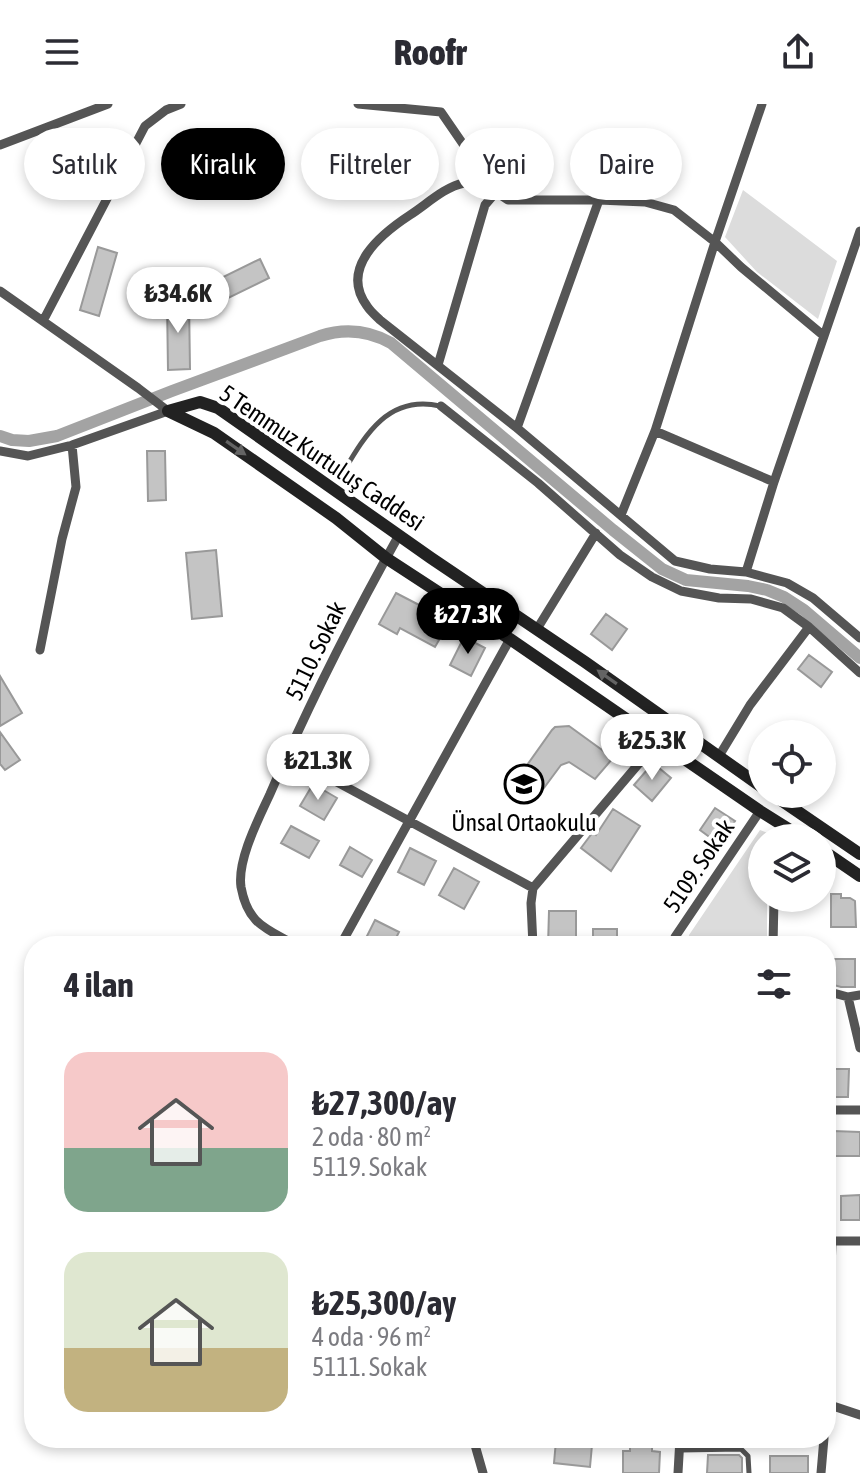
<!DOCTYPE html>
<html lang="tr">
<head>
<meta charset="utf-8">
<style>
  body { margin:0; font-family:"Asap Condensed",sans-serif; background:#f2f2f3; color:#2b2b33; height:100vh; display:flex; flex-direction:column; font-size:30px; white-space:nowrap }
  * { box-sizing:border-box; margin:0 }
  p { font-size:26px; color:#7c7c81 }
  .icon { flex:none; width:44px; height:44px; fill:none; stroke:currentColor; stroke-width:2; stroke-linecap:round; stroke-linejoin:round }
  .map { position:relative; flex:1; overflow:hidden }
  .side { position:absolute; left:24px; top:832px; width:812px; height:512px; display:flex; flex-direction:column; background:#fff; border-radius:32px; box-shadow:0 4px 12px #0003 }
  .side>* { flex:none }
  .hud { position:absolute; left:24px; top:24px; width:812px; height:72px; display:flex; gap:16px }
  .tools { position:absolute; left:748px; top:616px; display:grid; gap:16px }
  .tools a { display:grid; place-items:center; width:88px; height:88px; border-radius:50%; background:#fff; box-shadow:0 4px 12px #0003; font-size:40px }
  .price { position:absolute; translate:-50% -68px; padding:0 18px; border-radius:28px; background:#fff; color:#222; font-size:26px; line-height:52px; filter:drop-shadow(0 2px 4px #0008) }
  .price::after { content:''; position:absolute; left:50%; top:48px; width:24px; height:18px; margin-left:-12px; background:inherit; clip-path:polygon(0 0,100% 0,50% 100%) }
  .price.on { background:#000; color:#fff }
  ul { padding:0; list-style:none }
  li { display:flex; align-items:center; gap:24px; height:200px; padding:0 40px }
  li span { display:grid; place-items:center; flex:none; width:224px; height:160px; border-radius:24px; color:#555 }
  li>.icon { margin-inline-start:auto }
  span .icon { width:96px; height:96px; fill:#fffc; stroke-width:1 }
  li b { font-size:34px }
  h2 { display:flex; justify-content:space-between; align-items:center; height:96px; padding:0 40px; font-size:34px }
  .pill { padding:0 28px; border-radius:36px; background:#fff; box-shadow:0 4px 12px #0003; font-size:28px; line-height:72px }
  .pill.on { background:#000; color:#fff }
  header { display:flex; justify-content:space-between; align-items:center; height:104px; padding:0 40px; background:#fff; font-size:36px; font-weight:800 }
  .map>svg:first-child { display:block }
  .green { fill:#dcdcdc }
  .lines { fill:none; stroke-linecap:round; stroke-linejoin:round }
  .canal { stroke:#a3a3a3; stroke-width:12 }
  .building { fill:#c4c4c4; stroke:#999; stroke-width:2 }
  .lane { stroke:#555; stroke-width:5 }
  .street { stroke:#555; stroke-width:9 }
  .secondary { stroke:#222; stroke-width:12 }
  .oneway { fill:#646464 }
  .labels { text-anchor:middle; stroke-width:8; stroke-linejoin:round; paint-order:stroke }
  .street-label { font-size:24px; fill:#000; stroke:#fff }
  .poi-label { font-size:24px; fill:#000; stroke:#fff }
</style>
</head>
<body>
<header><svg class="icon" aria-label="menu" viewBox="0 0 24 24"><path d="M4 6h16M4 12h16M4 18h16"/></svg>Roofr<svg class="icon" aria-label="share" viewBox="0 0 24 24"><path d="M12 15V3M7 8l5-5 5 5M5 13v7h14v-7"/></svg></header>
<div class="map">
<svg width="860" height="1369" viewBox="0 0 860 1369">
  <rect width="100%" height="100%" fill="#fff"/>
  <path class="green" d="M743 86 837 157 818 215 757 168 725 133Z
    M760 726 775 732 774 734H762V794H767V842H688L689 831Z"/>
  <g class="lines">
    <path class="canal" d="M0 332 12 336 29 337 57 332 172 287 320 232C345 224 368 226 391 239L613 426 662 465 686 476 748 482 767 486 784 493 804 506 860 554"/>
  </g>
  <path class="building" d="M98 143 117 149 99 212 80 206Z
    M260 155 269 174 216 200 207 181Z
    M167 197H189L190 265 168 266Z
    M147 347H165L166 396 148 397Z
    M216 446 222 512 192 515 186 449Z
    M396 489 450 517 435 543 400 524 397 530 379 520Z
    M606 510 627 525 612 546 591 530Z
    M464 533 485 544 471 572 450 561Z
    M809 551 832 568 821 583 798 565Z
    M0 572 22 609 0 622Z
    M569 622 613 654 595 675 569 658 561 661 538 692 515 678 552 626 555 623Z
    M0 628 20 656 5 666 0 660Z
    M653 659 671 674 652 697 634 681Z
    M313 680 337 694 324 716 300 702Z
    M715 704 735 717 719 740 700 726Z
    M613 705 640 722 611 767 581 744 593 728 596 731Z
    M291 722 319 737 309 754 281 739Z
    M350 743 372 756 362 773 340 761Z
    M410 744 436 757 424 781 398 768Z
    M454 764 479 778 464 805 439 791Z
    M831 790H841V794H850L855 797 856 823H831Z
    M549 807H576V842H548Z
    M375 816 399 828 392 842H362Z
    M593 825H617V833H642V842H593Z
    M830 855H855V883H841L830 880Z
    M826 965H849L848 993H826Z
    M833 1027 860 1028V1052H832Z
    M860 1091V1116H841V1092Z
    M564 1334H586L585 1341H592L590 1363 554 1359 556 1337 563 1338Z
    M630 1334H652V1347L660 1348 659 1369H623V1347H630Z
    M708 1351H739L742 1354V1369H707Z
    M770 1352H808V1369H770Z"/>
  <g class="lines">
    <path class="lane" d="M341 372C364 333 387 290 440 302
      M680 1346 741 1345 748 1352 749 1369"/>
    <path class="street" d="M358 0 441 8 496 88 508 96H599L645 98 674 106 715 138 741 163 824 232
      M0 41 108 0
      M489 79C481 79 472 77 464 79 444 83 426 101 410 111 381 130 339 164 367 202 370 207 376 212 380 216L517 324 675 457 710 465 746 468 787 479 813 494 860 534
      M0 187 138 284 168 307
      M43 217 145 22 166 6 181 0
      M438 261 485 101 496 88
      M441 302 538 379 620 451 652 473 681 487 719 494 751 495 783 504 809 523 860 569
      M517 324 599 96
      M655 327 774 378
      M0 347 28 352 72 341 168 307
      M621 411 655 327 715 138 762 0
      M746 468 774 378 860 127
      M537 525 596 429
      M40 546 62 435 76 383 72 341
      M287 651 533 784
      M719 652 750 601 809 523
      M297 842C266 824 248 821 241 783 237 756 259 714 270 690 308 602 352 515 399 431
      M340 842 510 535
      M533 842 531 799 533 784 658 637
      M676 842 675 833 760 707
      M773 842 774 794
      M826 887 848 893 860 891
      M848 893 860 944
      M826 1006H860
      M829 1137H860
      M827 1300 860 1311
      M826 1314 832 1137
      M473 1334 483 1369
      M678 1369 680 1334
      M821 1369 824 1334"/>
    <path class="secondary" d="M168 307 214 329 336 414 386 454 510 535 760 707 803 734
      M168 307 200 298 218 304 431 454 585 558 762 683
      M772 690 860 750
      M822 746 860 772"/>
  </g>
  <defs><path id="oneway-solid" d="M-6-.8H1V-3.2L6.5 0L1 3.2V.8H-6Z" transform="scale(2)"/></defs>
  <g class="oneway">
    <use href="#oneway-solid" transform="translate(236 344) rotate(35)"/>
    <use href="#oneway-solid" transform="translate(607 573) rotate(-145)"/>
  </g>
  <defs>
    <symbol id="school-ring" viewBox="-11 -11 22 22"><circle r="9.5" fill="#fff" stroke="#000" stroke-width="1.5"/><path d="M0-5L7-2L0 1L-7-2ZM-4 1L0 2.5L4 1V4Q0 6-4 4Z" fill="#000"/></symbol>
  </defs>
  <g fill-rule="evenodd">
    <use href="#school-ring" x="502" y="658" width="44" height="44"/>
  </g>
  <g class="labels">
    <g class="street-label">
      <text transform="translate(322 354) rotate(34)" y="8">5 Temmuz Kurtuluş Caddesi</text>
      <text transform="translate(316 547) rotate(-64)" y="8">5110. Sokak</text>
      <text transform="translate(699 762) rotate(-56)" y="8">5109. Sokak</text>
    </g>
    <g class="poi-label">
      <text x="524" y="727">Ünsal Ortaokulu</text>
    </g>
  </g>
</svg>
<div class="tools">
<a><svg class="icon" aria-label="locate" viewBox="0 0 24 24"><circle cx="12" cy="12" r="6"/><path d="M12 2v4M12 18v4M2 12h4M18 12h4"/></svg></a>
<a><svg class="icon" aria-label="layers" viewBox="0 0 24 24"><path d="M12 4l9 5-9 5-9-5zM3 14l9 5 9-5"/></svg></a>
</div>
<b class="price" style="left:178px;top:231px">₺34.6K</b>
<b class="price on" style="left:468px;top:552px">₺27.3K</b>
<b class="price" style="left:652px;top:678px">₺25.3K</b>
<b class="price" style="left:318px;top:698px">₺21.3K</b>
<div class="hud">
<a class="pill">Satılık</a>
<a class="pill on">Kiralık</a>
<a class="pill">Filtreler</a>
<a class="pill">Yeni</a>
<a class="pill">Daire</a>
</div>
<section class="side">
<h2>4 ilan<svg class="icon" aria-label="filters" viewBox="0 0 24 24"><path d="M4 7h16M4 17h16"/><circle cx="9" cy="7" r="2"/><circle cx="15" cy="17" r="2"/></svg></h2>
<ul>
<li><span style="background:linear-gradient(#f6c9c9 60%,#7fa58c 0)"><svg class="icon" aria-label="home" viewBox="0 0 24 24"><path d="M3 11l9-7 9 7M6 9v11h12V9"/></svg></span><div><b>₺27,300/ay</b><p>2 oda · 80 m²</p><p>5119. Sokak</p></div></li>
<li><span style="background:linear-gradient(#dfe7d0 60%,#c2b280 0)"><svg class="icon" aria-label="home" viewBox="0 0 24 24"><path d="M3 11l9-7 9 7M6 9v11h12V9"/></svg></span><div><b>₺25,300/ay</b><p>4 oda · 96 m²</p><p>5111. Sokak</p></div></li>
</ul>
</section>
</div>
</body>
</html>
